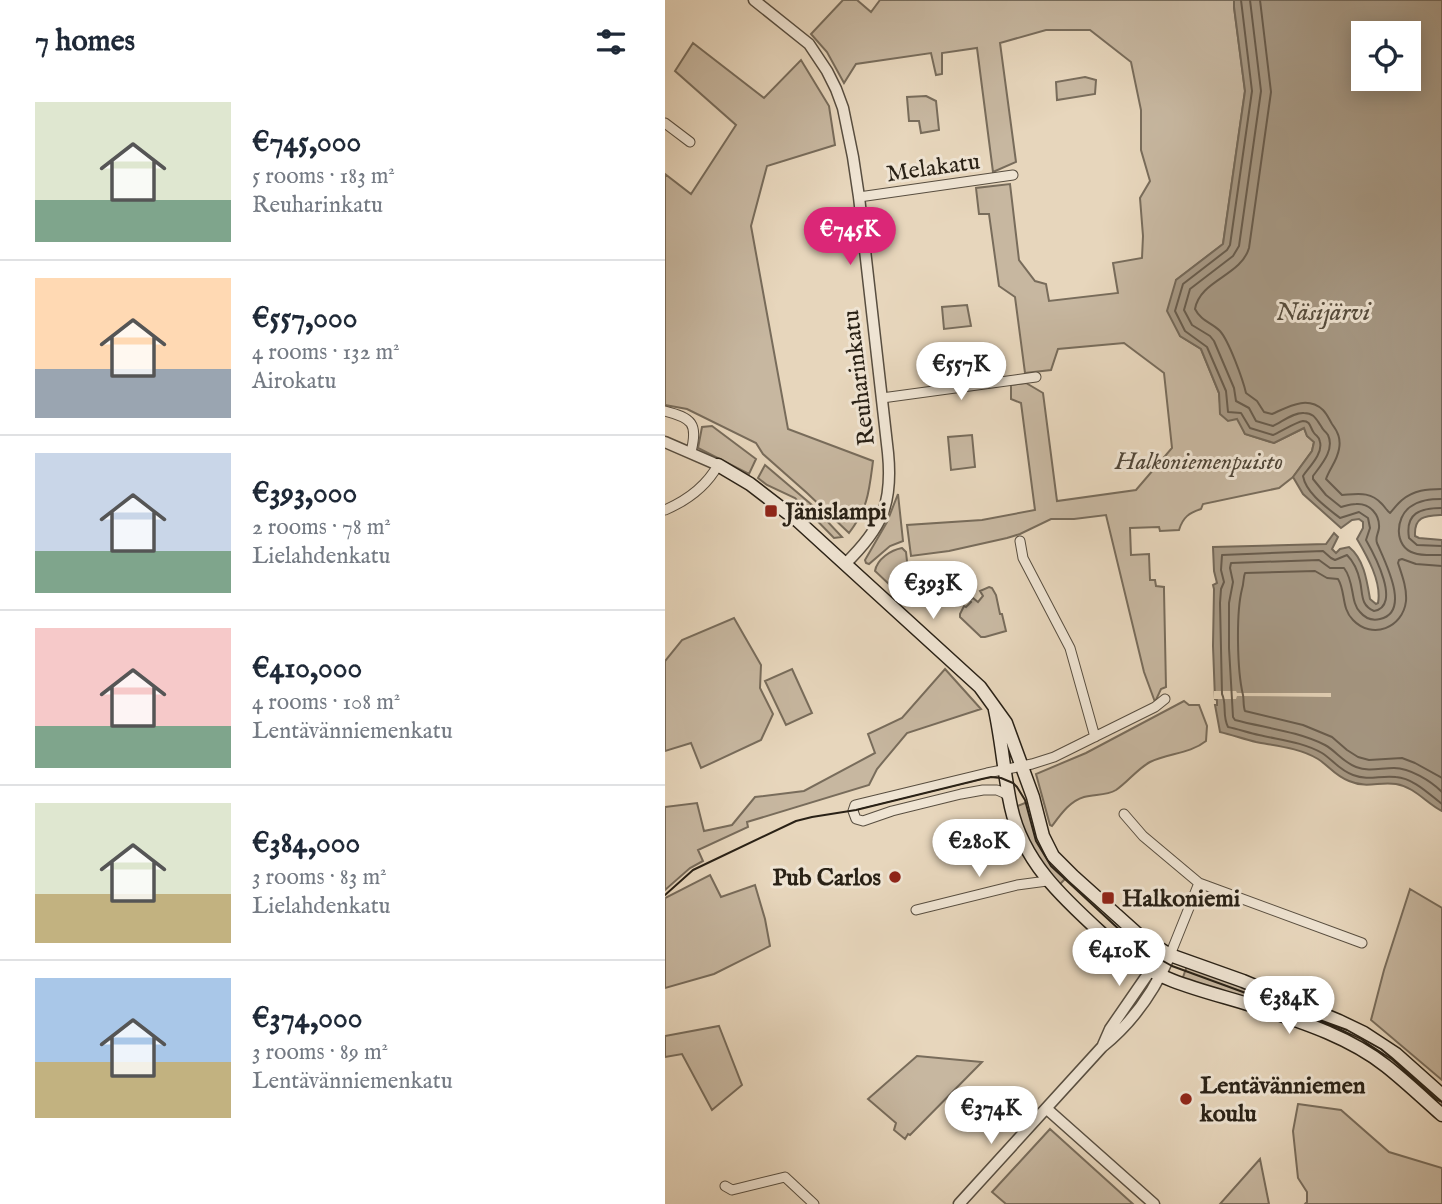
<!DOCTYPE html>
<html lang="en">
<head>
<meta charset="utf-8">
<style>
  body { margin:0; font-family:"IM FELL English",serif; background:#f6f6f7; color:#1f2937; height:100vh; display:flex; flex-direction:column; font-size:26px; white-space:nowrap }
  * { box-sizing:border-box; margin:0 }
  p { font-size:23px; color:#747a83 }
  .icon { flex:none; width:38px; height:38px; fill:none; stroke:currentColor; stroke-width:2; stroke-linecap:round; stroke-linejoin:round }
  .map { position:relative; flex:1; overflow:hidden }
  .details { display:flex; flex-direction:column; background:#fff; width:665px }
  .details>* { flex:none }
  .controls { position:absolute; left:686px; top:21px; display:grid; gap:14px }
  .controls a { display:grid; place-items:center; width:70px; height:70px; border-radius:0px; background:#fff; box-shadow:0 4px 18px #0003; font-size:35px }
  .price { position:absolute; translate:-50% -60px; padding:0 16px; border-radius:24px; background:#fff; color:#222; font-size:23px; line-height:46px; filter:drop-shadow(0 2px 4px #0008) }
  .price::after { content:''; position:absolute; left:50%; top:42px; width:21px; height:16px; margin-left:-10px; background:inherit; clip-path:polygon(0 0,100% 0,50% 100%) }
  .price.selected { background:#db2777; color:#fff }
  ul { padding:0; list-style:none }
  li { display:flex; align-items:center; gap:21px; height:175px; padding:0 35px }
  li+li { border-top:2px solid #e0e1e3 }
  li span { display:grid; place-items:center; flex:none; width:196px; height:140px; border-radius:0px; color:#555 }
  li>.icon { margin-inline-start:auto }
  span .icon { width:84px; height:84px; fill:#fffc; stroke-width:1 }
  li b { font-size:30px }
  h2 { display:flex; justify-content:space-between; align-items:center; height:84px; padding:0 35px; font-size:30px }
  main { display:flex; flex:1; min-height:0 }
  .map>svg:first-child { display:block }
  .green { fill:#c7b7a0; stroke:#786c5b; stroke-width:2 }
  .water { fill:#a69884; stroke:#746858; stroke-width:2; fill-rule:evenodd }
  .pier { fill:#e7d6bc }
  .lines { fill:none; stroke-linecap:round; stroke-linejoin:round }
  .shore { stroke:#685c4d; stroke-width:2 }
  .minor-casing { stroke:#584e40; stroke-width:11 }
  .tertiary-casing { stroke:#584e40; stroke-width:13 }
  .secondary-casing { stroke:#292116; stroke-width:15 }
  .minor { stroke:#efe4d3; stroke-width:9 }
  .tertiary { stroke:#efe4d3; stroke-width:10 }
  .secondary { stroke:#efe4d3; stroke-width:12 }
  .tram { stroke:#292116; stroke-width:2 }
  .poi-dot { fill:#8f2418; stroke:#efe4d3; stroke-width:2.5 }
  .labels { text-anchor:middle; stroke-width:6; stroke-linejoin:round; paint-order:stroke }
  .street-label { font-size:24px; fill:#292116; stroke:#efe4d3 }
  .park-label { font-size:24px; font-style:italic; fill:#504638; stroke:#efe4d3 }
  .poi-label { font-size:24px; font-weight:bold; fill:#292116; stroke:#efe4d3; text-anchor:start }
  .water-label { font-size:26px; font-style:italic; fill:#554b3c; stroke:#efe4d3 }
</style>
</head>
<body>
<main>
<section class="details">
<h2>7 homes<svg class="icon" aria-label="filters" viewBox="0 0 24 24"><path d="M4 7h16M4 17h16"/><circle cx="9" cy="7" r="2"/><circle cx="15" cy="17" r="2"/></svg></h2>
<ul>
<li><span style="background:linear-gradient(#dfe7d0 70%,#7fa58c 0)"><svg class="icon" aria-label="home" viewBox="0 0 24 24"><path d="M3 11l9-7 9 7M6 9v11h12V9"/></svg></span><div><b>€745,000</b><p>5 rooms · 183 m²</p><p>Reuharinkatu</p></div></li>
<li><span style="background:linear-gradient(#ffd9b3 65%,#9aa5b1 0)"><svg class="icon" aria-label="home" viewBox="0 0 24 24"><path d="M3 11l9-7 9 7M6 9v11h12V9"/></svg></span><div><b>€557,000</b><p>4 rooms · 132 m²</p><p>Airokatu</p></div></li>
<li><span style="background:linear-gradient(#c9d6e8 70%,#7fa58c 0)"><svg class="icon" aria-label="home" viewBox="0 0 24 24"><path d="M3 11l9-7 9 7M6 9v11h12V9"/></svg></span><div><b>€393,000</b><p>2 rooms · 78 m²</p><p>Lielahdenkatu</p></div></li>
<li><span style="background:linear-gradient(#f6c9c9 70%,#7fa58c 0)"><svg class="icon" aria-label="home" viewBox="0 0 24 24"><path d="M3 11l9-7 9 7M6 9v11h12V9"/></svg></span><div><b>€410,000</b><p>4 rooms · 108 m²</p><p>Lentävänniemenkatu</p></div></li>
<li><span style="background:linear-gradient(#dfe7d0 65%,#c2b280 0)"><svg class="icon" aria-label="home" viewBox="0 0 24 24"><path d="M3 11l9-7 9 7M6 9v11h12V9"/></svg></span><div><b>€384,000</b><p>3 rooms · 83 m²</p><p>Lielahdenkatu</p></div></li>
<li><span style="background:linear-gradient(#a9c7e8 60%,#c2b280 0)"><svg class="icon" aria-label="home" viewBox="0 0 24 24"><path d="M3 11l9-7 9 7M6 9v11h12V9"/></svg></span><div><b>€374,000</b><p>3 rooms · 89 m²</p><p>Lentävänniemenkatu</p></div></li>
</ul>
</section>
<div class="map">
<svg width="777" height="1204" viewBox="0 0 777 1204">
  <rect width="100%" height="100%" fill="#e7d6bc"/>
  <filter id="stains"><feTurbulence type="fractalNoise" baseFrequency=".00286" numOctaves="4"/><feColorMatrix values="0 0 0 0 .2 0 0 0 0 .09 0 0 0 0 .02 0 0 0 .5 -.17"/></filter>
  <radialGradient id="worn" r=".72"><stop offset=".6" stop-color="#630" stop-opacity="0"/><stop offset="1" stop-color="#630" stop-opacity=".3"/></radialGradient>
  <path class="green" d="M178 0H192L206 12 215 0H569V7L580 91 558 244 511 280 515 336 536 349 554 393 556 414 573 418 580 434 609 443 639 428 642 436 649 442 647 451 628 477 614 488 538 504 536 509C524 513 518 517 514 530L495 531 494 527 465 528 466 555 484 554 485 580H490L491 586 499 587V591L501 687 496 689 490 702 479 672 441 515 409 519H386L355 534 342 538 284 551 246 556 242 525 317 520 370 510 356 403 346 399V385L361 383 378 393 392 501 471 490 507 448 499 373 459 343 393 349 386 370 360 373 350 297 334 286 324 214H314L311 188 345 184 354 260 370 281 381 284 384 301 453 293 448 263 477 258 478 236 475 198 485 181 476 150V110L466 62 425 30H381L335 43 351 162 328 172 312 48 277 53V74L271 75 266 53 191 64 179 83 162 52 146 34Z
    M28 43 99 98 136 60 164 106 170 145 102 166 86 226 123 429 208 461C204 492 203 508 184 533L142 493 98 454 91 443 22 409 0 405V174L26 194 71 125 10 71Z
    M420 77 431 80 430 94 392 100 391 82Z
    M261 96 271 101 274 130 256 133 254 121H244L242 97Z
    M302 305 306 326 279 329 277 307Z
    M47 426 91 459 84 474 33 448 37 427Z
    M307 435 310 467 286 470 283 437Z
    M100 465 147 505 177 537 169 538 130 498 102 485 93 478Z
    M233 494 238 541 225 546 204 564 201 563 200 560 222 522Z
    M237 548 241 552 246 599V601L243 602 210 571C212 559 226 550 237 548Z
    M324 587 327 588 331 595 335 614H337L341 631 320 637H316L295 617V614L299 606 301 607 306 602 305 600 308 598 313 602 318 596 315 591Z
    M69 618 96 665 95 688 108 714 96 740 36 768 26 743 0 751V661L17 640Z
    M127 669 147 713 121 725 100 681Z
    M280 669 316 709 242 733 212 769 204 785 82 822 83 827 33 850 38 861 25 868 0 890V807L32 803 39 831 67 825 90 797 139 791 210 753 203 734 237 718Z
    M519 701 524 705H534L542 726 541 741C525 754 503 753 485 762 472 769 463 782 451 790 441 796 430 794 419 797 405 801 396 814 387 826L385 825 371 774 421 753Z
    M365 801 403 876 392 887 368 854 350 807Z
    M45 875 56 897 90 885 100 919 105 946 49 974 0 988V898Z
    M745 889 777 908V1080L706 1020 719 970Z
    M522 966 583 986 716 1047 777 1099V1112L719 1061 517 980Z
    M54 1026 77 1085 47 1110 17 1054 0 1057V1036Z
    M252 1056 317 1062 245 1135 243 1134 240 1139 229 1130 231 1123 203 1099Z
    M633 1104 676 1110 724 1152 777 1168V1204H640L642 1202V1192L633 1178 628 1131Z
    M385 1129 468 1204H341L327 1192Z
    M595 1159 604 1204H555Z"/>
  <path class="water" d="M569 0H777V515C760 516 749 516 750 536L754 538 777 540V811C762 804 750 787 731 784 714 781 703 789 684 781 670 776 664 766 653 759 635 748 612 746 591 742 579 739 567 735 555 732L550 705H552V700L550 699 548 646 549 589 548 585 552 583 549 571 548 547 661 544 669 533 673 537 667 549 671 553 675 549 684 547C699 559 702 581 705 599L711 604 713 603C717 582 702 556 692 539L698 528V522L694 519 687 520 676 528 638 494 628 477 647 451 649 442 642 436 639 428 609 443 580 434 572 419 563 421 555 414 554 393 536 349 515 336 502 311 511 280 558 244 580 91 569 7ZM698 33H744V79H698Z"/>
  <path class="pier" d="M549 691H571L572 693H666V697L572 696 571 699H549Z"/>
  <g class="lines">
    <path class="shore" d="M576 0 587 91 565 245 562 250 518 284 510 311 520 331 542 347 561 391 563 412 576 413 585 428 608 435C615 432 631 422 638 421 646 421 645 428 649 433 652 437 654 436 655 442 658 454 644 467 638 476 641 493 661 507 675 518L694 512 703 518 705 528 701 540C709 554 737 606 709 611 695 605 698 594 695 581 693 572 688 561 682 555L670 560 666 558 658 551 557 555 556 570 559 582 556 589 555 603 557 694C562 704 557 716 563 727 573 729 584 733 594 735 615 740 638 742 657 753 668 760 674 770 688 775 704 781 715 775 731 777 748 778 764 794 777 804
      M585 0 596 91 574 246 568 256 525 289 519 310 527 325 545 336 549 341 569 388 571 401 584 408 591 421 608 426C617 422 629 412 639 413 649 413 651 419 656 426 659 432 659 429 663 435 670 450 656 465 648 476V479L661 495 676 507C680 506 686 504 691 504 705 503 715 515 714 528 713 535 710 537 712 543 719 560 747 612 715 619 707 621 700 618 695 612 685 602 690 582 679 568H665L654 560 566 563 565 568 568 582 564 603V648L568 717 570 720C600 728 632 731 660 745 671 751 678 762 691 767 704 772 715 768 729 768 745 768 766 781 777 792
      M595 0 606 92 584 248C576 276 535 280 530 309 536 321 547 323 555 331 564 341 578 380 581 393L592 401 599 412 607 414C623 407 642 395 658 410 662 414 664 419 667 424 673 432 676 439 674 449 672 461 665 468 661 479L677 495C693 494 705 491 717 504 720 507 722 511 725 513 729 509 732 504 737 500 749 490 762 489 777 489
      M777 499C765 499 755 500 745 507 730 518 729 547 749 553 757 556 768 555 777 555
      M777 508C755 508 740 513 744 538L752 545 777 546
      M777 566 751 564 737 559 734 560 733 563C737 575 742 588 741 601 738 628 707 640 688 620 676 608 681 592 673 579L662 578 650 571 580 573C578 578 579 583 577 589 571 613 572 670 578 695 579 700 578 706 580 711L638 725 667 737 682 750 693 757 704 760 737 758 750 763 777 778"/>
    <defs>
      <path id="minor" d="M0 123 25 142
        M194 197 348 175
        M217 398 371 377
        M0 411C27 418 33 423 26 452
        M0 510C23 500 41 487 53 465
        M355 541 358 558 405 648 430 737
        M344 797 339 793 332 790H318L296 794 227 811 198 821 191 819 188 811 190 805 194 804 322 773 367 764 389 757 490 707 500 699
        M459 814 478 836 534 883 505 955
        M534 883 697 943
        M251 910 352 885 382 881
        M60 1186 67 1190 120 1177 149 1204"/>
      <path id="tertiary" d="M89 0 144 44 162 71 171 89 178 108 188 157 194 197 223 453C228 504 217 528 180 564
        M0 442 53 465
        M438 1045 445 1029 485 971 502 957
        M382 1109 489 1204
        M294 1204 437 1047C467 1023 490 990 505 955"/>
      <path id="secondary" d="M53 465 85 484 133 521 315 687 341 723 368 797 378 836 388 856 408 876 476 937 505 955 578 981 674 1021 699 1033 731 1054 777 1095
        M330 710C337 742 339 775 346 807 360 872 414 911 460 955 497 983 545 992 589 1006 634 1021 683 1036 721 1066 740 1081 759 1099 777 1115"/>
    </defs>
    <use href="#minor" class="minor-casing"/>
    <use href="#tertiary" class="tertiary-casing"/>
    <use href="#secondary" class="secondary-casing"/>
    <use href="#minor" class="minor"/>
    <use href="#tertiary" class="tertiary"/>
    <use href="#secondary" class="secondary"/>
    <path class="tram" d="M0 895 28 870 131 821 147 817 191 810 317 779 326 777 336 778 348 783 352 787 360 800 371 841 386 866 473 947 507 966 682 1030 716 1049 727 1058 777 1102"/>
  </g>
  <g class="poi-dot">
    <rect x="99" y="504" width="14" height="14" rx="3.5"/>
    <circle cx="230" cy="877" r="7"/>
    <rect x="436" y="891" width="14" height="14" rx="3.5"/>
    <circle cx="521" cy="1099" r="7"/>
  </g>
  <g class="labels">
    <g class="street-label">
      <text transform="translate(268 167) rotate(-8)" y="8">Melakatu</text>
      <text transform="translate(193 378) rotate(-97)" y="8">Reuharinkatu</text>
    </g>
    <g class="park-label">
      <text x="534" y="469">Halkoniemenpuisto</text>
    </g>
    <g class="poi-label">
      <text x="120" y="519">Jänislampi</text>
      <text x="216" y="885" text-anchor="end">Pub Carlos</text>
      <text x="457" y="906">Halkoniemi</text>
      <text x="535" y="1093">Lentävänniemen<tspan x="535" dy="28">koulu</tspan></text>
    </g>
    <g class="water-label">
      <text x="658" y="320">Näsijärvi</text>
    </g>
  </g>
  <rect width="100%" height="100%" filter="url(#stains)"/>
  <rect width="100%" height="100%" fill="url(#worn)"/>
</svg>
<div class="controls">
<a><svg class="icon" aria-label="locate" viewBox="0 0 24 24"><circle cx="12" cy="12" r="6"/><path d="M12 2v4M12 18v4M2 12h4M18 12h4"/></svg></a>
</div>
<b class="price selected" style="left:185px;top:267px">€745K</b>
<b class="price" style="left:296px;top:402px">€557K</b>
<b class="price" style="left:268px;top:621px">€393K</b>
<b class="price" style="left:314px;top:879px">€280K</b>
<b class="price" style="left:454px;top:988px">€410K</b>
<b class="price" style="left:624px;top:1036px">€384K</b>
<b class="price" style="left:326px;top:1146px">€374K</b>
</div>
</main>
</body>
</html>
